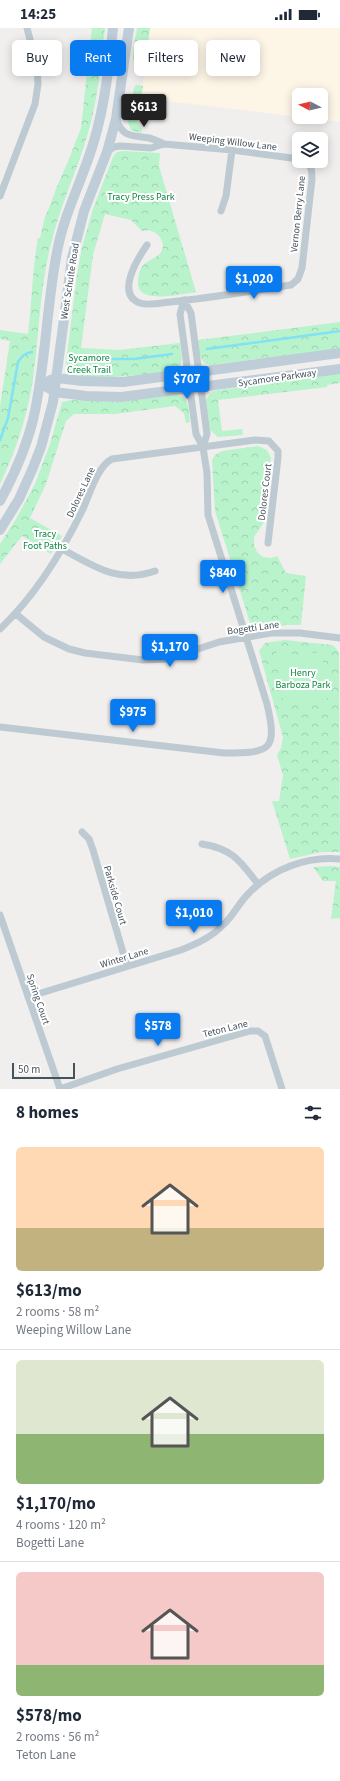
<!DOCTYPE html>
<html lang="en">
<head>
<meta charset="utf-8">
<style>
  body { margin:0; font-family:"Source Sans 3",sans-serif; background:#f6f6f7; color:#1f2937; height:100vh; display:flex; flex-direction:column; font-size:15px; white-space:nowrap }
  * { box-sizing:border-box; margin:0 }
  p { font-size:13px; color:#747a83 }
  .icon { flex:none; width:22px; height:22px; fill:none; stroke:currentColor; stroke-width:2; stroke-linecap:round; stroke-linejoin:round }
  .map { position:relative; height:1061px; overflow:hidden }
  .panel { display:flex; flex-direction:column; background:#fff; flex:1 }
  .panel>* { flex:none }
  .guide { position:absolute; left:12px; top:12px; width:316px; height:36px; display:flex; gap:8px }
  .needle { width:26px; rotate:277deg }
  .controls { position:absolute; left:292px; top:60px; display:grid; gap:8px }
  .controls a { display:grid; place-items:center; width:36px; height:36px; border-radius:6px; background:#fff; box-shadow:0 2px 10px #0003; font-size:20px }
  .scale { position:absolute; left:12px; bottom:10px; width:63px; box-sizing:border-box; padding-left:4px; border:2px solid #45535d; border-top:0; font-size:11px; line-height:14px; white-space:nowrap; color:#45535d; -webkit-text-stroke:3px #fff; paint-order:stroke }
  .price { position:absolute; translate:-50% -34px; padding:0 9px; border-radius:4px; background:#097bf0; color:#fff; font-size:13px; line-height:26px; filter:drop-shadow(0 1px 2px #0008) }
  .price::after { content:''; position:absolute; left:50%; top:24px; width:12px; height:9px; margin-left:-6px; background:inherit; clip-path:polygon(0 0,100% 0,50% 100%) }
  .price.selected { background:#222; color:#fff }
  ul { padding:0; list-style:none }
  li { display:grid; align-content:center; gap:8px; height:212px; padding:0 16px }
  li+li { border-top:1px solid #e0e1e3 }
  li span { display:grid; place-items:center; height:124px; border-radius:6px; color:#555 }
  li>.icon { margin-inline-start:auto }
  span .icon { width:72px; height:72px; fill:#fffc; stroke-width:1 }
  li b { font-size:17px }
  h2 { display:flex; justify-content:space-between; align-items:center; height:48px; padding:0 16px; font-size:17px }
  .chip { padding:0 14px; border-radius:6px; background:#fff; box-shadow:0 2px 10px #0003; font-size:14px; line-height:36px }
  .chip.selected { background:#097bf0; color:#fff }
  .status { display:flex; justify-content:space-between; align-items:center; height:28px; padding:0 20px; background:#fff; direction:ltr }
  .status svg { height:11px; fill:currentColor }
  .map>svg:first-child { display:block }
  .commercial { fill:#fdf5e6 }
  .park { fill:url(#park-crowns) }
  .pitch { fill:#b8f3cc }
  .lines { fill:none; stroke-linecap:round; stroke-linejoin:round }
  .stream { stroke:#81e2f4; stroke-width:2.5 }
  .minor { stroke:#bdcad2; stroke-width:7 }
  .secondary { stroke:#bfcdd9; stroke-width:10 }
  .labels { text-anchor:middle; stroke-width:4; stroke-linejoin:round; paint-order:stroke }
  .street-label { font-size:10px; fill:#45535d; stroke:#fff }
  .park-label { font-size:10px; fill:#0f8543; stroke:#fff }
</style>
</head>
<body>
<div class="status"><b>14:25</b><svg viewBox="0 0 49 12"><path d="M0 12V9h3v3zM5 12V6h3v6zM10 12V3h3v9zM15 12V0h3v12zM26 1h20v11H26zM47 4h2v5h-2z"/></svg></div>
<div class="map">
<svg width="340" height="1061" viewBox="0 0 340 1061">
  <defs>
    <pattern id="park-crowns" width="20" height="18" patternUnits="userSpaceOnUse"><rect width="20" height="18" fill="#b8f3cc"/><path d="M2 6a3 3 0 1 1 6 0M12 15a3 3 0 1 1 6 0" fill="none" stroke="#a0d2b2"/></pattern>
  </defs>
  <rect width="100%" height="100%" fill="#f1eeee"/>
  <path class="commercial" d="M150 0H340V94L299 89H321V67H299V89L141 70Z"/>
  <path class="park" d="M92 0H105C101 35 98 71 88 105 77 144 59 179 50 220 39 265 39 312 32 358 26 392 15 425 0 456V378L10 313 0 311V302L28 306C32 274 32 242 38 210H40L46 185H47L58 156 67 136 81 100Z
    M137 0H150L144 46C126 40 135 15 137 0Z
    M136 57 143 58 137 94 142 101 141 105 131 102 128 94 134 60Z
    M123 123 160 125 159 138 196 264C182 266 136 277 138 254 138 250 139 244 141 240 148 229 167 230 162 213 160 209 158 206 154 204 150 202 146 202 142 203L131 192 105 186 93 227 81 320 119 322 180 315C181 326 186 338 173 343 153 345 81 356 68 343L66 334 77 247 82 219 93 181 113 129 117 124Z
    M340 294V321L210 337C198 334 199 322 198 312Z
    M340 345V355L327 357V359L218 372 222 403 242 401 243 407 218 409 210 402 206 371 213 363Z
    M175 367C190 368 189 383 190 394L186 395 184 385 175 378 115 386H74L66 393 46 456 30 490 62 508 51 526 22 508 0 536V516L16 491 35 456 50 416 62 374 71 372 120 374Z
    M258 418 267 422 271 430 264 494 254 509V517L257 524 263 529 271 530 277 528 286 545 306 548 301 597H287L259 600 250 595 215 483 212 432 215 427 222 423Z
    M285 612 332 617 336 620 339 625 340 824H321L290 831 272 773H279L283 747 277 727 281 720 283 709 259 623 265 615Z
    M330 838 340 839V890L331 891 336 853H323L313 839Z"/>
  <path class="pitch" d="M283 622 296 627 321 624 329 670 284 678 275 629 277 623Z"/>
  <g class="lines">
    <path class="stream" d="M207 321 340 303
      M76 331H134L172 326
      M0 412 8 390 18 334C22 328 25 325 32 324"/>
    <path class="minor" d="M116 91C123 110 132 107 149 110 154 111 159 114 164 116
      M107 124 114 119 120 118 151 120 164 116 232 122 299 131
      M0 168 35 76 38 56 37 38 27 0
      M221 183 226 168 232 122
      M147 217C138 230 115 266 140 275 148 278 161 275 170 274 210 270 251 263 291 257L298 251 302 240 312 151C312 144 312 137 304 133
      M184 272 191 285 202 368 207 406 203 419
      M62 521C93 538 119 556 155 543
      M16 586 44 609 69 621 85 625 143 632 168 631 219 614 271 605H300L340 610
      M0 601C35 568 61 526 82 483 89 469 97 438 112 431L255 412 269 413 278 423V430L268 515
      M0 699 224 725C270 725 278 723 267 676L208 487 207 445 203 419 196 406 180 286 184 272
      M82 804 89 811 93 822 127 938
      M202 816C233 821 240 833 258 856
      M0 887 60 1061
      M28 969 181 922C196 916 212 909 223 897 233 888 239 875 248 866 272 841 306 828 340 831
      M60 1061 117 1041 250 1003H258L265 1008 282 1061"/>
    <path class="secondary" d="M50 352 57 350 82 353 123 354 340 325
      M40 355 55 364 86 368 121 369 340 341
      M0 473C14 447 26 420 33 392 46 337 46 280 57 224 64 185 83 151 94 113 105 76 109 38 113 0
      M0 502 19 471 32 442 41 419 53 374 72 230 84 183 107 124 116 91 129 0"/>
  </g>
  <g class="labels">
    <g class="street-label">
      <text transform="translate(233 113) rotate(7)" y="4">Weeping Willow Lane</text>
      <text transform="translate(297 186) rotate(-84)" y="4">Vernon Berry Lane</text>
      <text transform="translate(69 253) rotate(-81)" y="4">West Schulte Road</text>
      <text transform="translate(277 349) rotate(-8)" y="4">Sycamore Parkway</text>
      <text transform="translate(80 464) rotate(-65)" y="4">Dolores Lane</text>
      <text transform="translate(264 464) rotate(-83)" y="4">Dolores Court</text>
      <text transform="translate(253 599) rotate(-8)" y="4">Bogetti Lane</text>
      <text transform="translate(116 867) rotate(74)" y="4">Parkside Court</text>
      <text transform="translate(124 929) rotate(-17)" y="4">Winter Lane</text>
      <text transform="translate(39 971) rotate(71)" y="4">Spring Court</text>
      <text transform="translate(225 1000) rotate(-14)" y="4">Teton Lane</text>
    </g>
    <g class="park-label">
      <text x="141" y="172">Tracy Press Park</text>
      <text x="89" y="333">Sycamore<tspan x="89" dy="12">Creek Trail</tspan></text>
      <text x="45" y="509">Tracy<tspan x="45" dy="12">Foot Paths</tspan></text>
      <text x="303" y="648">Henry<tspan x="303" dy="12">Barboza Park</tspan></text>
    </g>
  </g>
</svg>
<div class="controls">
<a><svg class="needle" viewBox="-14 -14 28 28"><path d="M0-13l5 13h-10z" fill="#e53935"/><path d="M0 13l5-13h-10z" fill="#747a83"/></svg></a>
<a><svg class="icon" aria-label="layers" viewBox="0 0 24 24"><path d="M12 4l9 5-9 5-9-5zM3 14l9 5 9-5"/></svg></a>
</div>
<div class="scale">50 m</div>
<b class="price selected" style="left:144px;top:100px">$613</b>
<b class="price" style="left:254px;top:272px">$1,020</b>
<b class="price" style="left:187px;top:372px">$707</b>
<b class="price" style="left:223px;top:566px">$840</b>
<b class="price" style="left:170px;top:640px">$1,170</b>
<b class="price" style="left:133px;top:705px">$975</b>
<b class="price" style="left:194px;top:906px">$1,010</b>
<b class="price" style="left:158px;top:1019px">$578</b>
<div class="guide">
<a class="chip">Buy</a>
<a class="chip selected">Rent</a>
<a class="chip">Filters</a>
<a class="chip">New</a>
</div>
</div>
<section class="panel">
<h2>8 homes<svg class="icon" aria-label="filters" viewBox="0 0 24 24"><path d="M4 7h16M4 17h16"/><circle cx="9" cy="7" r="2"/><circle cx="15" cy="17" r="2"/></svg></h2>
<ul>
<li><span style="background:linear-gradient(#ffd9b3 65%,#c2b280 0)"><svg class="icon" aria-label="home" viewBox="0 0 24 24"><path d="M3 11l9-7 9 7M6 9v11h12V9"/></svg></span><div><b>$613/mo</b><p>2 rooms · 58 m²</p><p>Weeping Willow Lane</p></div></li>
<li><span style="background:linear-gradient(#dfe7d0 60%,#8fb573 0)"><svg class="icon" aria-label="home" viewBox="0 0 24 24"><path d="M3 11l9-7 9 7M6 9v11h12V9"/></svg></span><div><b>$1,170/mo</b><p>4 rooms · 120 m²</p><p>Bogetti Lane</p></div></li>
<li><span style="background:linear-gradient(#f6c9c9 75%,#8fb573 0)"><svg class="icon" aria-label="home" viewBox="0 0 24 24"><path d="M3 11l9-7 9 7M6 9v11h12V9"/></svg></span><div><b>$578/mo</b><p>2 rooms · 56 m²</p><p>Teton Lane</p></div></li>
</ul>
</section>
</body>
</html>
